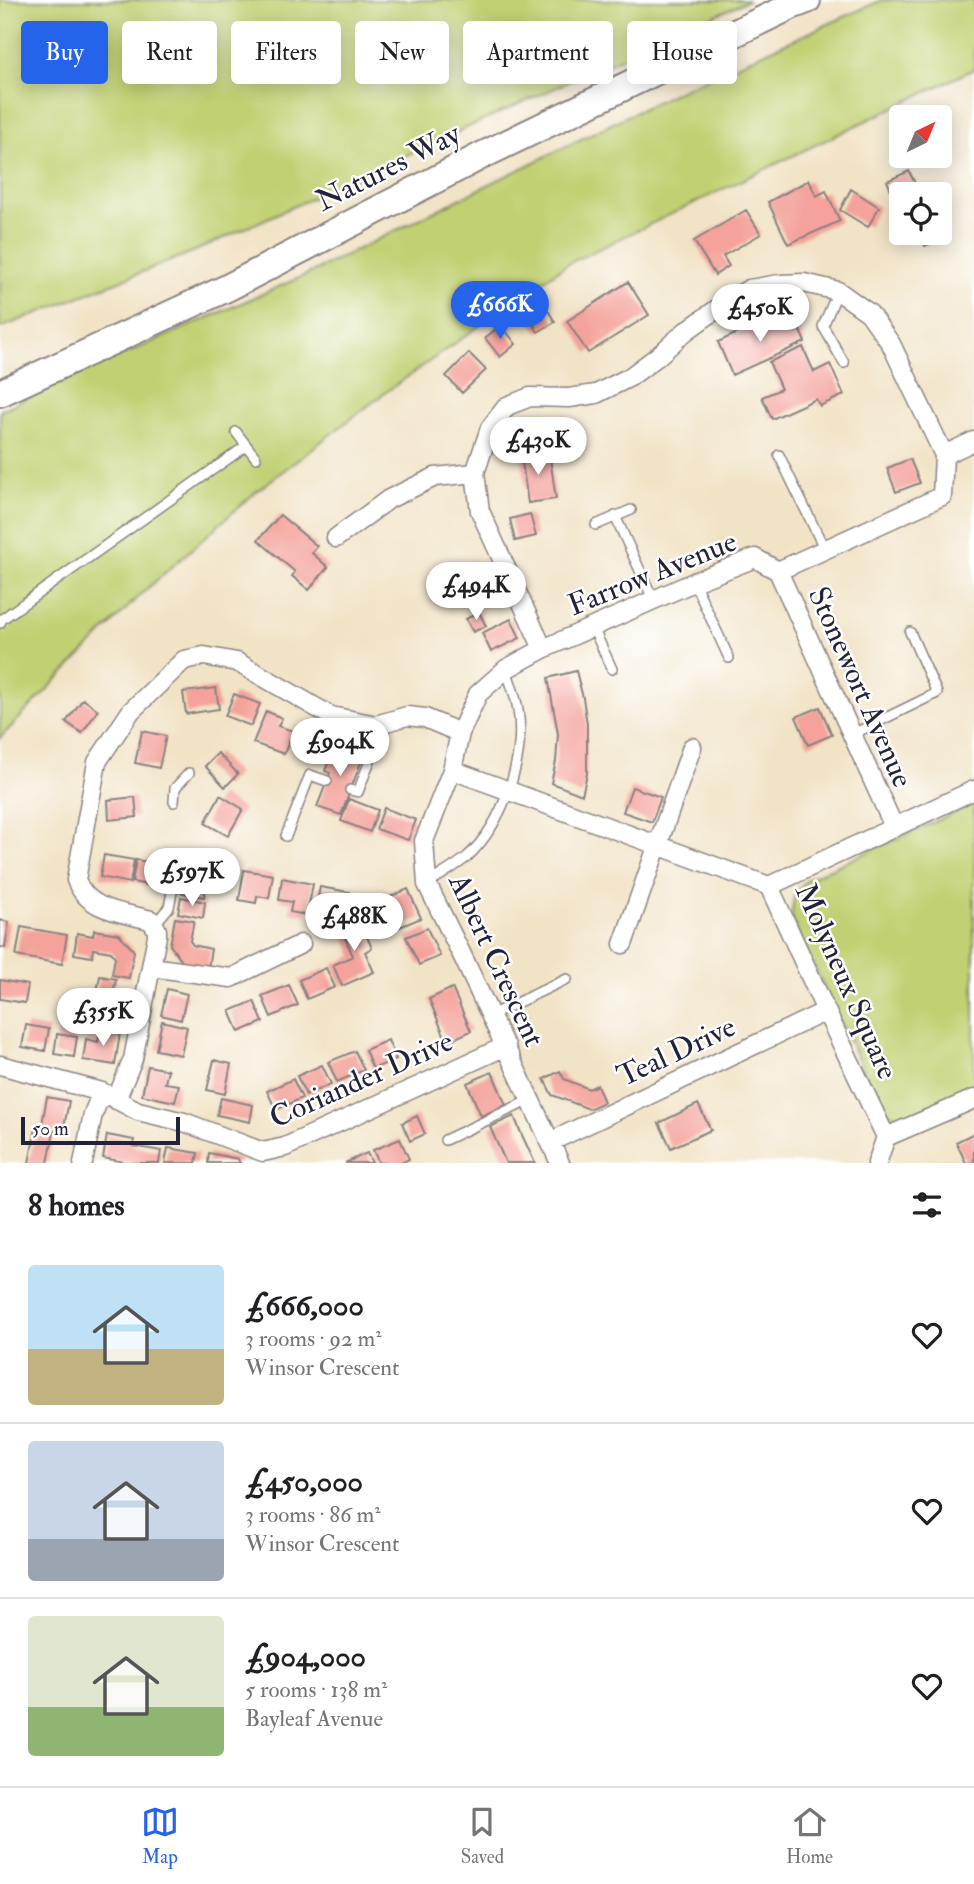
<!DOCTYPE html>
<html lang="en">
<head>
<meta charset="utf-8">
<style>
  body { margin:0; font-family:"IM FELL Double Pica",serif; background:#f2f2f2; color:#202124; height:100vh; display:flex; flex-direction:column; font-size:26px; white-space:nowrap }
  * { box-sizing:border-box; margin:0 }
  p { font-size:23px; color:#757577 }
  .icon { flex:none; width:38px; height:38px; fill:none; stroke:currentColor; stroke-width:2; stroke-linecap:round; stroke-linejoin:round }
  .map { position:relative; height:1163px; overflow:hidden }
  .sheet { display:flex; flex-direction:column; background:#fff; flex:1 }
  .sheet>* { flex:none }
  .top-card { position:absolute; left:21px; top:21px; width:933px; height:63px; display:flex; gap:14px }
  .needle { width:46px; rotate:43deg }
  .controls { position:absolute; left:889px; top:105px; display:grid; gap:14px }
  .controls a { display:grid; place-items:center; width:63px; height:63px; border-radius:7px; background:#fff; box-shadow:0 4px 18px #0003; font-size:35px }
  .scale { position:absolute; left:21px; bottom:18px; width:159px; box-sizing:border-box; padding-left:7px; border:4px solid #22223b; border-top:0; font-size:19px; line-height:24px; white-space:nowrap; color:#22223b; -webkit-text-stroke:5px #fff; paint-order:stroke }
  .price { position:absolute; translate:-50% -60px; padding:0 16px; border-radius:24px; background:#fff; color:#222; font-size:23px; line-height:46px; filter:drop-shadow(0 2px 4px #0008) }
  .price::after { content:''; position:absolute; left:50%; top:42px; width:21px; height:16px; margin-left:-10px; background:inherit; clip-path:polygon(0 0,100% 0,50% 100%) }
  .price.selected { background:#2563eb; color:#fff }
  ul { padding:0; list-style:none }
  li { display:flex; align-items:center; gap:21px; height:175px; padding:0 28px }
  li+li { border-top:2px solid #e0e0e0 }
  li span { display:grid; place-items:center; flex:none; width:196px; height:140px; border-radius:7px; color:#555 }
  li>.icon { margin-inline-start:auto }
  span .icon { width:84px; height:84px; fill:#fffc; stroke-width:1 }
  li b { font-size:30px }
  h2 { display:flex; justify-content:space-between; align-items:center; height:84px; padding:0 28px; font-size:30px }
  .chip { padding:0 24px; border-radius:7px; background:#fff; box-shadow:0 4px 18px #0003; font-size:24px; line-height:63px }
  .chip.selected { background:#2563eb; color:#fff }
  .dock { display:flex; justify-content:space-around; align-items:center; height:98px; border-top:2px solid #e0e0e0; background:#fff; font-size:19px; color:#757577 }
  .dock a { display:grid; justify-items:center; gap:4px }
  .dock .selected { color:#2563eb }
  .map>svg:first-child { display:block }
  .green { fill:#c1d072; stroke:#727956; stroke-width:2 }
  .building { fill:#f4a29b }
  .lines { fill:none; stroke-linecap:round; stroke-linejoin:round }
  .lane-casing { stroke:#8a8280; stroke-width:12 }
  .street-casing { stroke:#8a8280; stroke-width:21 }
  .secondary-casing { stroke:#8a8280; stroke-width:30 }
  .lane { stroke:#fff; stroke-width:9 }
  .street { stroke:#fff; stroke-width:18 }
  .secondary { stroke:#fff; stroke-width:26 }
  .labels { text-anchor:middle; stroke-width:5; stroke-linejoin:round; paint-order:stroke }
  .street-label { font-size:30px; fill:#22223b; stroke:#fff }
</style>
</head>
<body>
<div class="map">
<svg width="974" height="1163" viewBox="0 0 974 1163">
  <rect width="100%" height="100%" fill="#fff"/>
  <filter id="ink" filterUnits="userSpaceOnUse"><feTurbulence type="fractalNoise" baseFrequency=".0143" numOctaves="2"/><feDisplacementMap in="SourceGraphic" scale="14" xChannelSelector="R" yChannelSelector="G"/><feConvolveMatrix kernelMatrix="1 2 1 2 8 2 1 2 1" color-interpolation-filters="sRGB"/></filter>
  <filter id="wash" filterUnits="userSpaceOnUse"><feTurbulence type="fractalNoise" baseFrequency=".00686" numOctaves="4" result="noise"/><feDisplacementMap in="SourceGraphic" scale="28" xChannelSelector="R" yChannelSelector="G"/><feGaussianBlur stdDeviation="1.57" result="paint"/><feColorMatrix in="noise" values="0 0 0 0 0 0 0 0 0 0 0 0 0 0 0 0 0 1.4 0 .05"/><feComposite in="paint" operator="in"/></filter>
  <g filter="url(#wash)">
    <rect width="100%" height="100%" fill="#f1e3c6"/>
    <path class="green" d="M0 0H749L195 251 0 328Z
      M882 0H974V69L567 264 386 392 258 490 140 595 0 738V411L54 385 308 274 674 93Z
      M974 804V1089C962 1095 950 1100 937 1106 914 1117 894 1126 877 1099L792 920C792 902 793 889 810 878Z"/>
    <g id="blocks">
      <path class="building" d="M909 171 920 194H901V213L887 181Z
        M809 180 816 196 826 191 840 221 788 244 768 202Z
        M851 189 879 207 868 227 840 210Z
        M746 210 761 234 723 256 729 266 715 275 694 241Z
        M940 228 944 237 925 246 919 233H940Z
        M628 282 649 315 588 353 567 321Z
        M539 296 555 322 538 332 522 306Z
        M793 315 805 342 732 375 718 342 759 323 762 329Z
        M501 325 516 344 500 357 485 338Z
        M803 347 814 372 830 364 844 395 820 406 816 399 772 419 762 397 781 389 769 362Z
        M469 353 486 370 462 393 446 376Z
        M549 451 556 499 528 503 521 455Z
        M910 459 920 483 896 492 887 468Z
        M530 514 536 536 515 541 510 519Z
        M280 515 317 546 312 553 328 567 309 590 292 576 295 572 258 540Z
        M479 612 486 626 473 632 466 619Z
        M511 619 520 638 491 652 482 633Z
        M576 671 583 698 587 724V774L582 795 551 783 556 761 558 734 548 678Z
        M216 688 219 709 186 714 183 692Z
        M234 694 260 704 251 726 225 716Z
        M83 699 98 710 82 733 66 722Z
        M820 707 832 735 808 745 796 717Z
        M266 711 282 718 278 726 293 731 284 754 253 743Z
        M142 731 166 736 159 768 135 763Z
        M336 743 364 754 341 815 317 807 330 773 325 771Z
        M218 753 238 774 225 787 205 766Z
        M632 787 661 797 652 822 623 812Z
        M220 795 243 809 228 836 205 823Z
        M135 797 137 817 109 820 108 800Z
        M349 799 378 810 370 832 341 821Z
        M384 808 416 820 408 840 376 829Z
        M104 855 134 860 130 883 100 877Z
        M136 860 166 865 162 888 132 882Z
        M172 869 208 876 204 897 168 890Z
        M244 870 273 875 269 898 257 896 256 903 239 900Z
        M282 878 313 884 307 915 290 912 292 902 279 900Z
        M320 887 349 892 344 915 332 913 331 920 314 917Z
        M408 889 421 918 400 927 387 898Z
        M181 897 205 902 203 918 178 913Z
        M358 916 372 948 365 952 374 972 342 986 333 965 353 956 339 924Z
        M175 918 194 921 190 941 193 945 211 949 208 968 184 964 170 945Z
        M0 920 9 922 5 948 0 947Z
        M21 927 67 935 62 964 16 956Z
        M427 928 440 956 419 965 406 937Z
        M94 930 119 934 134 951 129 978 112 975 115 957 111 952 93 949 92 957 74 954 77 933 93 936Z
        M326 968 335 987 307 999 299 980Z
        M100 976 116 979 112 999 96 996Z
        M0 980 28 985 25 1003 0 999Z
        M289 985 298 1005 271 1017 262 996Z
        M452 988 471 1031 447 1042 429 999Z
        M167 989 187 994 181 1020 161 1015Z
        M254 1001 263 1022 239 1032 230 1011Z
        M162 1021 187 1027 181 1055 156 1050Z
        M26 1025 49 1029 45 1051 22 1047Z
        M100 1030 120 1033 115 1065 83 1060 86 1039 98 1042Z
        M57 1034 77 1037 74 1057 54 1054Z
        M388 1040 396 1059 373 1069 365 1050Z
        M355 1051 364 1070 337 1082 328 1062Z
        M214 1060 231 1064 225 1094 207 1090Z
        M322 1065 331 1084 306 1095 297 1076Z
        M148 1066 168 1070 165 1083 179 1085 175 1102 142 1095Z
        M560 1071 564 1079 589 1089 597 1085 604 1102 589 1109 552 1095 544 1079Z
        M492 1072 506 1105 481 1116 467 1083Z
        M293 1079 302 1098 276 1110 267 1091Z
        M47 1097 69 1101 63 1133 54 1131 48 1163H29L36 1128 41 1129Z
        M221 1098 253 1105 250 1122 217 1115Z
        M698 1104 711 1130 671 1148 659 1123Z
        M417 1116 425 1134 410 1141 402 1123Z
        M514 1116 521 1133 535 1163H506L497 1143 490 1127Z
        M974 1133V1163H966L956 1142Z
        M107 1135 134 1140 133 1146 161 1151 159 1163H130L103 1158Z
        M400 1139 409 1159 401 1163H379L373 1150Z
        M168 1148 198 1153 196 1163H165Z
        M209 1153 238 1159 240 1163H208Z
        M367 1153 372 1163H345Z"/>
    </g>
  </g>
  <g filter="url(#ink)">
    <use href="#blocks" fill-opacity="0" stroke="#8a8280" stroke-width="2"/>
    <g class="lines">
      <defs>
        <path id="lane" d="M838 291 823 326 844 363
          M236 432 256 458
          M779 455 825 550
          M615 516 654 601
          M596 525 631 510
          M694 582 729 658
          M0 623 2 619 246 446
          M593 628 612 669
          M851 735 937 693 910 632
          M350 790 358 792 374 750 376 725
          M174 802 175 788 189 773
          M286 836 310 775 327 781
          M427 884C440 875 455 867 467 857 503 824 526 758 518 710 516 696 510 682 506 669
          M155 924 169 907 178 862 227 873
          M491 1015 567 979
          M445 1140 530 1100"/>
        <path id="street" d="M336 538 389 499 435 477 475 473
          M778 571 894 827
          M543 649 480 511 475 473 490 428 507 406 530 397 569 398 596 394 630 377 658 356 686 331 724 304 749 289 780 284 804 283 838 291 869 313 891 344 944 455
          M452 770 769 886
          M974 790 769 886 826 1011 886 1137 974 1099
          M623 944 692 747
          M151 967 231 978 301 944
          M0 1065 102 1092 138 1111 184 1122 263 1152 285 1147 506 1046
          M116 1100 133 1059 157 936V930L151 920C121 912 88 911 76 880L97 762 131 711 184 660 204 656 237 662 331 716 376 725 407 716 425 718 460 733
          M550 1142 826 1011
          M83 1163 93 1114 102 1092
          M560 1163 462 955 427 884 424 841 452 770 460 733 478 694 506 669 543 649 694 582 755 558 778 571 942 496 944 455 974 441
          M877 1163 886 1137"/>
        <path id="secondary" d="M0 393 227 288 483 155 791 6 807 0"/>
      </defs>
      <use href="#lane" class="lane-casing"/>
      <use href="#street" class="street-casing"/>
      <use href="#secondary" class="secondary-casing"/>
      <use href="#lane" class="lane"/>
      <use href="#street" class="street"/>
      <use href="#secondary" class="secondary"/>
    </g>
  </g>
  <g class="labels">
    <g class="street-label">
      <text transform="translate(388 167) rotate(-27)" y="10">Natures Way</text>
      <text transform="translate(652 573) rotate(-22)" y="10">Farrow Avenue</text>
      <text transform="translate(861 687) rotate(66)" y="10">Stonewort Avenue</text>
      <text transform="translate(497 960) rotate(65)" y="10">Albert Crescent</text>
      <text transform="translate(847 981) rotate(66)" y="10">Molyneux Square</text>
      <text transform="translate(676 1051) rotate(-25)" y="10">Teal Drive</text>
      <text transform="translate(361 1079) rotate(-24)" y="10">Coriander Drive</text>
    </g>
  </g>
</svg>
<div class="controls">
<a><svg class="needle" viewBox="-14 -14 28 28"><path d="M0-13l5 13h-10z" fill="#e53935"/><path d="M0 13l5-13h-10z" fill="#757577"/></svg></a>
<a><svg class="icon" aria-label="locate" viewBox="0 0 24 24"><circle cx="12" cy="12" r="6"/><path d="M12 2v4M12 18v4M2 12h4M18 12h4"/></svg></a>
</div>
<div class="scale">50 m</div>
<b class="price selected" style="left:500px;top:341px">£666K</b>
<b class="price" style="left:760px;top:344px">£450K</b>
<b class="price" style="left:538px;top:477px">£430K</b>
<b class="price" style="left:476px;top:622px">£494K</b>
<b class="price" style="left:340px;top:778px">£904K</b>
<b class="price" style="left:192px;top:908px">£597K</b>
<b class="price" style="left:354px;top:953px">£488K</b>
<b class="price" style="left:103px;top:1048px">£355K</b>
<div class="top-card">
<a class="chip selected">Buy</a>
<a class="chip">Rent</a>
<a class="chip">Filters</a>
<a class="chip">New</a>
<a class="chip">Apartment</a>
<a class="chip">House</a>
</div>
</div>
<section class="sheet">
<h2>8 homes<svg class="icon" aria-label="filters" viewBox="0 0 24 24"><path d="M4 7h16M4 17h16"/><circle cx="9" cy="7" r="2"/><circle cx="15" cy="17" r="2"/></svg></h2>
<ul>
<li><span style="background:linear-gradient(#bfe0f5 60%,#c2b280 0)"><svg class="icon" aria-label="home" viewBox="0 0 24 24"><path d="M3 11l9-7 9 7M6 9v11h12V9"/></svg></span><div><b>£666,000</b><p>3 rooms · 92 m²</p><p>Winsor Crescent</p></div><svg class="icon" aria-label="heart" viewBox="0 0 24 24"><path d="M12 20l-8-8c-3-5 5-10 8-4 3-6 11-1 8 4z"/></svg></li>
<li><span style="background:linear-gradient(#c9d6e8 70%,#9aa5b1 0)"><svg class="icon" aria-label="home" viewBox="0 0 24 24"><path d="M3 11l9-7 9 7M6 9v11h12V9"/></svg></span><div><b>£450,000</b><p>3 rooms · 86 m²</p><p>Winsor Crescent</p></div><svg class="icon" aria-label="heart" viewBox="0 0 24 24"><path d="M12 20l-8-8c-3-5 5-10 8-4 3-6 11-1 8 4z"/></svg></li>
<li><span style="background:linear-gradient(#dfe7d0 65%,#8fb573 0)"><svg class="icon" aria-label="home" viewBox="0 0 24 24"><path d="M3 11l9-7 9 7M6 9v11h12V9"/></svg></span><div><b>£904,000</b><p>5 rooms · 138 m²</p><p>Bayleaf Avenue</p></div><svg class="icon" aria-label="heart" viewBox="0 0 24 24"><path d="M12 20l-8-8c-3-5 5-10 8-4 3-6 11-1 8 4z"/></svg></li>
</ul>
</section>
<nav class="dock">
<a class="selected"><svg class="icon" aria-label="map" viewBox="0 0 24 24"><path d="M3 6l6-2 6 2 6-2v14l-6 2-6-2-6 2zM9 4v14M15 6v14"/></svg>Map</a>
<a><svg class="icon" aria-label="saved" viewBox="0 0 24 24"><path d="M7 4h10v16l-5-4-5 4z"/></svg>Saved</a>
<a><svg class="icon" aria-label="home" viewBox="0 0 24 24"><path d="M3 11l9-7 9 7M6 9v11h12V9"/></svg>Home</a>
</nav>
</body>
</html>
